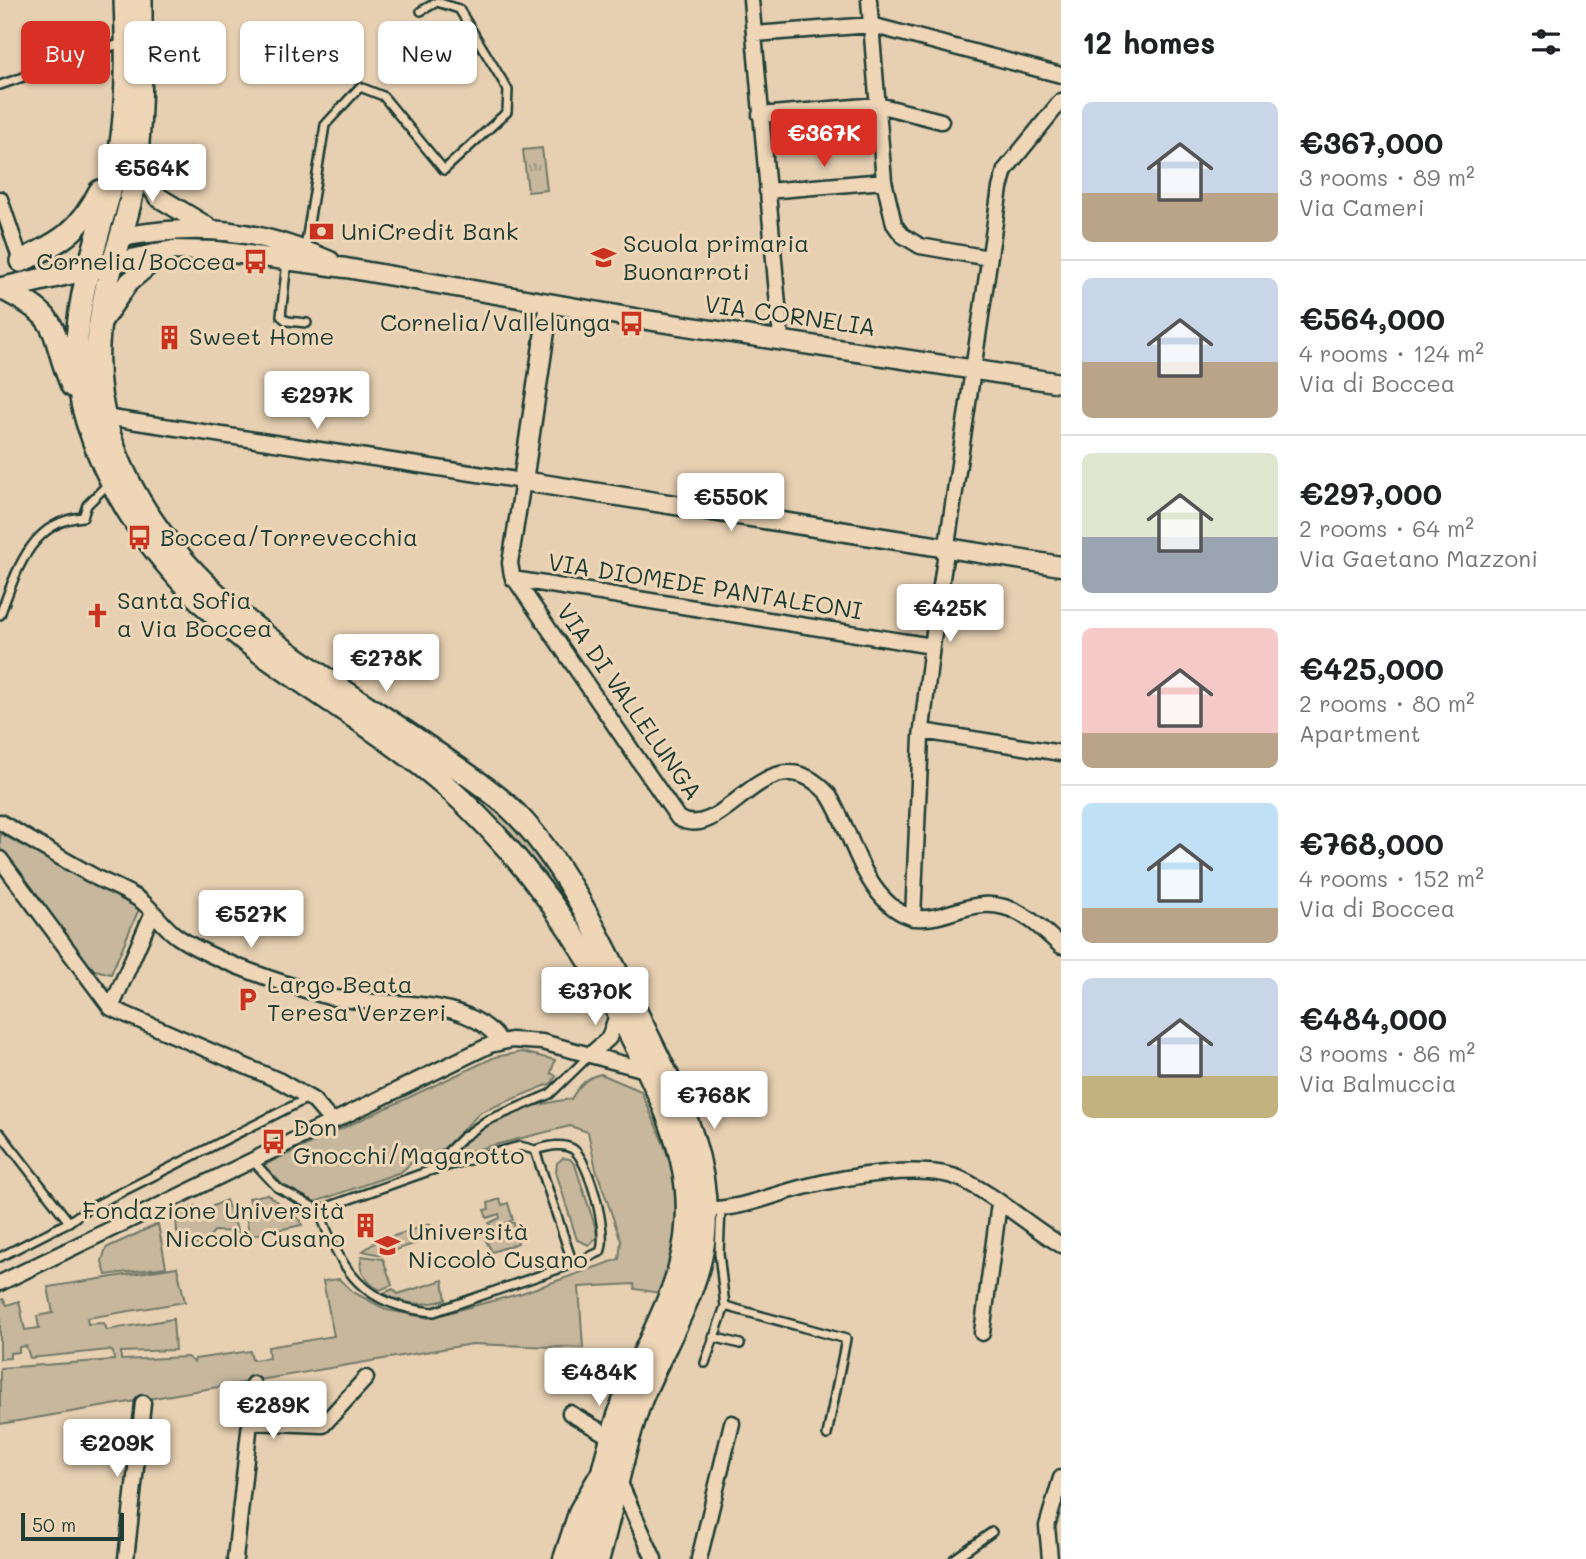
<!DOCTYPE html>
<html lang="en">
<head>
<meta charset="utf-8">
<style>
  body { margin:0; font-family:Mali,sans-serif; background:#f2f2f2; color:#202124; height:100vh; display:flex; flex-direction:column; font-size:26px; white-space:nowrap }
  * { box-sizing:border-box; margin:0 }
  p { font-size:23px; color:#757577 }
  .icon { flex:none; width:38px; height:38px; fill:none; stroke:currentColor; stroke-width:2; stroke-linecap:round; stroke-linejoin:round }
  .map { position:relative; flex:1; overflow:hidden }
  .panel { display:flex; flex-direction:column; background:#fff; width:525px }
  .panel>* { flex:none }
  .hud { position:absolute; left:21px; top:21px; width:665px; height:63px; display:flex; gap:14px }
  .scale { position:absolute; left:21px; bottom:18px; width:103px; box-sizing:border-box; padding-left:7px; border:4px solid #1f3d34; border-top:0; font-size:19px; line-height:24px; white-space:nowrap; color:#1f3d34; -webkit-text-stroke:5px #efd6b7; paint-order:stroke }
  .price { position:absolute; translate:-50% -60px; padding:0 16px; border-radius:7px; background:#fff; color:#222; font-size:23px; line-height:46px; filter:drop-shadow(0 2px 4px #0008) }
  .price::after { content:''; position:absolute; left:50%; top:42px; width:21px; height:16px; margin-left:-10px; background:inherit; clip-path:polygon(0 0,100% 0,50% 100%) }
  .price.active { background:#d93025; color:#fff }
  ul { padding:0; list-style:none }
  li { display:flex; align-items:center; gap:21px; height:175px; padding:0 21px }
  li+li { border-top:2px solid #e0e0e0 }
  li span { display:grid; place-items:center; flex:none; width:196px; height:140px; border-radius:10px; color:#555 }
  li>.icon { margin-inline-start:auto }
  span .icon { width:84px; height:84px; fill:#fffc; stroke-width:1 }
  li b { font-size:30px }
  h2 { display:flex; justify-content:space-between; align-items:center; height:84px; padding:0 21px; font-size:30px }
  .tag { padding:0 24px; border-radius:10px; background:#fff; box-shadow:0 2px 5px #0004; font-size:24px; line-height:63px }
  .tag.active { background:#d93025; color:#fff }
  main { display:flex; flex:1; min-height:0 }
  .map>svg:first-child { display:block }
  .grass { fill:#c6b79d; stroke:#727a68; stroke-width:2 }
  .park { fill:url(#park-tufts); stroke:#727a68; stroke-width:2 }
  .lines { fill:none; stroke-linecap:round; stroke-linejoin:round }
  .service-casing { stroke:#1f3d34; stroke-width:12 }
  .minor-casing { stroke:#1f3d34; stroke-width:19 }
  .tertiary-casing { stroke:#1f3d34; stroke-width:23 }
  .secondary-casing { stroke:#1f3d34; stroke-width:26 }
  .service { stroke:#efd6b7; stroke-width:7 }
  .minor { stroke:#efd6b7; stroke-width:14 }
  .tertiary { stroke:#efd6b7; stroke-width:18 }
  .secondary { stroke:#efd6b7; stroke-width:21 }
  .labels { text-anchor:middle; stroke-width:6; stroke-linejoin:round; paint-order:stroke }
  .poi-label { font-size:24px; fill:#1f3d34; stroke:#efd6b7; text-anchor:start }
  .street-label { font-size:24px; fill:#1f3d34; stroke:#efd6b7 }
</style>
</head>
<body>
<main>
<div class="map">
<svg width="1061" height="1559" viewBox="0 0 1061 1559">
  <defs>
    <pattern id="park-tufts" width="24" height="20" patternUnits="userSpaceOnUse" patternTransform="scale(1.75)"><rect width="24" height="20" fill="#c6b79d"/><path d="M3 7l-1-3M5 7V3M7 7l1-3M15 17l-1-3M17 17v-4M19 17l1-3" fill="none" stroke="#a09681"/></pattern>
  </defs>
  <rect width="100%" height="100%" fill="#e7d0b2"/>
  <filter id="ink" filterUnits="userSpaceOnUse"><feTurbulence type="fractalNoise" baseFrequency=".0143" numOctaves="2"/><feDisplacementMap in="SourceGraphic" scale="14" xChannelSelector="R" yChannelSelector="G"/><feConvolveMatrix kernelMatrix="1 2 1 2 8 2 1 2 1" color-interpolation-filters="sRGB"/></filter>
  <g filter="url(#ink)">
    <path class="grass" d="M396 737C427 758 463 776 490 801 522 830 546 867 569 903L564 905 516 842Z
      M0 833 139 909 111 974 95 970 82 959 20 873 0 854Z
      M522 1052 555 1060 551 1073 556 1076 552 1083 481 1112 443 1149 417 1158 401 1172 315 1202 283 1186 264 1165 495 1057Z
      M601 1074 641 1091C678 1175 692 1203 659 1293L635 1289 634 1284 579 1287 583 1348 472 1344 0 1424V1368L114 1360 113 1352 109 1350 30 1358 26 1346 19 1347V1352L10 1353V1358L0 1359V1301L3 1299 7 1305 19 1301 25 1330 39 1328 37 1316 53 1313 48 1287 177 1267 185 1302 87 1318 88 1324 104 1323 107 1330 173 1319 175 1350 121 1352V1360L187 1357 194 1362 195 1359 250 1351 252 1360 269 1358 268 1347 334 1336 323 1281 339 1279 353 1292 387 1310 429 1318 522 1293 619 1259 621 1241 596 1169 588 1132 570 1126 455 1155C473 1120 536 1103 571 1099 578 1087 587 1076 601 1074Z
      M563 1158 570 1159 575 1165 596 1229 597 1237 589 1245 577 1240 556 1172 557 1163Z
      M267 1194 300 1220 302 1225 249 1236 245 1206 251 1204 249 1198Z
      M500 1199 502 1205 508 1203 513 1220 508 1222 514 1223 518 1243 492 1252 483 1235 492 1232 489 1223 500 1218 499 1214 487 1218 484 1210 489 1209 488 1203Z
      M226 1200 238 1232 214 1231 205 1244 191 1245 177 1232 176 1217 195 1206 200 1212Z
      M158 1224 166 1267 106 1275 102 1261 106 1248Z
      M430 1224 434 1237 381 1255 363 1251 376 1242Z
      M362 1256 383 1259 392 1285 380 1290C367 1283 357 1271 362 1256Z
      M443 1280 446 1300C425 1306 403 1305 384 1293L393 1289 398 1294Z"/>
    <path class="park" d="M542 148 547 190 528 192 523 150Z"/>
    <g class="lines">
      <defs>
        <path id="service" d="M0 85 122 43
          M305 248 325 125 360 87 383 96 444 170 507 112 508 90 459 9 437 2 421 11
          M287 262 281 316 287 321 307 323
          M0 615C16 573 30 521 83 517L87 505 110 482
          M0 1133 69 1222
          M535 1150C547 1147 561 1142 573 1149 589 1160 609 1235 600 1252L573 1264
          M252 1160 278 1188 319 1210
          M429 1171 520 1146 535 1150 573 1264 434 1312C363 1307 341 1271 319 1210L429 1171 462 1138 486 1121 550 1094 590 1055
          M721 1209 719 1253 725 1306 846 1339 827 1435
          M0 1257 69 1222 84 1211 308 1098
          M713 1337 740 1344
          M705 1363 725 1306
          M954 1559 992 1532"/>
        <path id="minor" d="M751 0 781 339
          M869 0 884 181 894 224 902 235 920 246 989 258
          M755 34 871 25 1061 75
          M760 115 878 105 941 121
          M767 191 884 181
          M0 199 21 261
          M105 417 523 481 510 563 512 575 678 818C725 847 767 726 828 794 849 826 857 870 883 898 926 945 957 894 1004 907 1027 913 1044 931 1061 946
          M513 579 932 646
          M922 731 1061 753
          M0 822C32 841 64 860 97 878 111 885 127 891 140 900 154 910 163 927 178 937 214 961 283 984 326 996 379 1010 463 990 501 1042
          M0 859 111 1008 280 1081 313 1100 332 1122
          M913 918 921 737 932 646 1000 188 1005 170 1061 101
          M111 1008 153 912
          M591 1054 609 1038 618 1012
          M705 1209C740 1210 771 1195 804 1187 844 1177 926 1162 963 1180 998 1197 1028 1225 1061 1245
          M0 1283 490 1045 511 1040 542 1042 653 1072
          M982 1333 999 1203
          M570 1413 612 1438
          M250 1422 253 1384
          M619 1481 654 1559
          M126 1559 143 1403
          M235 1559 250 1422 323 1425 366 1378
          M699 1559 732 1423
          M1050 1559 1047 1526 1061 1478"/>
        <path id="tertiary" d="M136 161 158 197 206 226
          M121 237C203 223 253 228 330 261
          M113 263 173 250 217 251 346 268 640 319 1061 383
          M549 304 523 481 1061 566
          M101 323 129 282 161 255
          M563 1559 579 1510 598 1477"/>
        <path id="secondary" d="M125 0C127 48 128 108 119 155 100 244 57 327 87 422 116 515 182 594 260 652 321 697 387 735 445 785 527 858 584 943 633 1040 661 1097 691 1156 687 1221 684 1288 646 1340 624 1400 605 1451 595 1506 582 1559
          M141 0C141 60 142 123 134 183 130 210 121 236 113 262 96 319 91 375 109 433 159 589 310 665 435 752 460 770 486 786 508 806 566 859 611 961 646 1032 679 1099 713 1162 704 1239 697 1297 662 1347 641 1400 622 1451 613 1507 598 1559
          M21 261C61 242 79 232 100 191
          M0 289 97 267
          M3 289C66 321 48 328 72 386"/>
      </defs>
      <use href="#service" class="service-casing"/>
      <use href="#minor" class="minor-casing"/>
      <use href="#tertiary" class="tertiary-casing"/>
      <use href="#secondary" class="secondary-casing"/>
      <use href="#service" class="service"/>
      <use href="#minor" class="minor"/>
      <use href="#tertiary" class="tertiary"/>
      <use href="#secondary" class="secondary"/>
    </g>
  </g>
  <defs>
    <symbol id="bank-bare" viewBox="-9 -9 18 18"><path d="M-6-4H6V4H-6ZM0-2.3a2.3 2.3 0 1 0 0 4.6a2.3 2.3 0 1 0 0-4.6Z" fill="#c8321e" stroke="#efd6b7" stroke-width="2.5" paint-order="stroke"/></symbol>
    <symbol id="school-bare" viewBox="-9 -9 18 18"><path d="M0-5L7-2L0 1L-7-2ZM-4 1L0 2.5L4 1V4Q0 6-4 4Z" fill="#c8321e" stroke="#efd6b7" stroke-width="2.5" paint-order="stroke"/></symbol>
    <symbol id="bus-bare" viewBox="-9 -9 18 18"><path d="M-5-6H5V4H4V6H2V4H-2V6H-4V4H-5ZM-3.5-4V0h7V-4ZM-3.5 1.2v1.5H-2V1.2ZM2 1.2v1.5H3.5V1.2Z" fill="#c8321e" stroke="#efd6b7" stroke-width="2.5" paint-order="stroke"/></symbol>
    <symbol id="building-bare" viewBox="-9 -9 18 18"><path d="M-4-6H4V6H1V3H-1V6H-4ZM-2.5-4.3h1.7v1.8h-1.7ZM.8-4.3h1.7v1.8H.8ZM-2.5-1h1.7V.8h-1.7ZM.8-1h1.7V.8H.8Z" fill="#c8321e" stroke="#efd6b7" stroke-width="2.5" paint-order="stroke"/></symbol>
    <symbol id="church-bare" viewBox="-9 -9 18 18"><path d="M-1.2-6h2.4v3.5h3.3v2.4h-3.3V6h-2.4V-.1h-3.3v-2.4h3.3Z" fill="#c8321e" stroke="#efd6b7" stroke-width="2.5" paint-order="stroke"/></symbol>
    <symbol id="parking-bare" viewBox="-9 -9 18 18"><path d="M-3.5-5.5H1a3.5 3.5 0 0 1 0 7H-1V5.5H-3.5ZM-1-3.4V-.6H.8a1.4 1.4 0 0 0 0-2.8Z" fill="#c8321e" stroke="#efd6b7" stroke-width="2.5" paint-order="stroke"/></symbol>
    <symbol id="university-bare" viewBox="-9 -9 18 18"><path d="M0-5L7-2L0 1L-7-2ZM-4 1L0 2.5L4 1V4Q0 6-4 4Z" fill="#c8321e" stroke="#efd6b7" stroke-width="2.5" paint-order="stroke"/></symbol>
  </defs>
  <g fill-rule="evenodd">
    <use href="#bank-bare" x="304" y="214" width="35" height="35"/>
    <use href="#school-bare" x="586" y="240" width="35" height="35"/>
    <use href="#bus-bare" x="238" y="244" width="35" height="35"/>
    <use href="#bus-bare" x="614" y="306" width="35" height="35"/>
    <use href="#building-bare" x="152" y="320" width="35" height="35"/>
    <use href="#bus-bare" x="122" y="520" width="35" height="35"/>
    <use href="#church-bare" x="80" y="598" width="35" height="35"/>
    <use href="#parking-bare" x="230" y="982" width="35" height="35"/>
    <use href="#bus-bare" x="256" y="1124" width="35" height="35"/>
    <use href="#building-bare" x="348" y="1208" width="35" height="35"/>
    <use href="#university-bare" x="370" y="1228" width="35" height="35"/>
  </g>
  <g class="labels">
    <g class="poi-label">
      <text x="341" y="240">UniCredit Bank</text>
      <text x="623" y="252">Scuola primaria<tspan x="623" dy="28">Buonarroti</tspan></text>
      <text x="236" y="270" text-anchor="end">Cornelia/Boccea</text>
      <text x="611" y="331" text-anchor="end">Cornelia/Vallelunga</text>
      <text x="189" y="345">Sweet Home</text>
      <text x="160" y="546">Boccea/Torrevecchia</text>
      <text x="117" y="609">Santa Sofia<tspan x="117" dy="28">a Via Boccea</tspan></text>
      <text x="267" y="993">Largo Beata<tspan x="267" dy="28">Teresa Verzeri</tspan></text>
      <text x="293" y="1136">Don<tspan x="293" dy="28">Gnocchi/Magarotto</tspan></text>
      <text x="345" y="1219" text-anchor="end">Fondazione Università<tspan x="345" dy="28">Niccolò Cusano</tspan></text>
      <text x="408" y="1240">Università<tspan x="408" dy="28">Niccolò Cusano</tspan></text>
    </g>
    <g class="street-label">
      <text transform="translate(790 316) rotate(8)" y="8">VIA CORNELIA</text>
      <text transform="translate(705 587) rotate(9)" y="8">VIA DIOMEDE PANTALEONI</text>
      <text transform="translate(629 702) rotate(55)" y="8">VIA DI VALLELUNGA</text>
    </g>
  </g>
</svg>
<div class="scale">50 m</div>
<b class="price active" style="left:824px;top:169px">€367K</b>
<b class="price" style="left:152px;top:204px">€564K</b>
<b class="price" style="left:317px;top:431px">€297K</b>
<b class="price" style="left:731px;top:533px">€550K</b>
<b class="price" style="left:950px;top:644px">€425K</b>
<b class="price" style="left:386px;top:694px">€278K</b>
<b class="price" style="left:251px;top:950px">€527K</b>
<b class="price" style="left:595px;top:1027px">€370K</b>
<b class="price" style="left:714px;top:1131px">€768K</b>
<b class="price" style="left:599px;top:1408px">€484K</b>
<b class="price" style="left:273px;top:1441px">€289K</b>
<b class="price" style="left:117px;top:1479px">€209K</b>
<div class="hud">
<a class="tag active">Buy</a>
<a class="tag">Rent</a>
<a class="tag">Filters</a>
<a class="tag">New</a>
</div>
</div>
<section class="panel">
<h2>12 homes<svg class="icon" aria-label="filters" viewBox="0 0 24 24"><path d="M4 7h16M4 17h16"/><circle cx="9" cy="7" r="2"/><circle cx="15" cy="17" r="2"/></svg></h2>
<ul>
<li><span style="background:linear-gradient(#c9d6e8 65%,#b9a48a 0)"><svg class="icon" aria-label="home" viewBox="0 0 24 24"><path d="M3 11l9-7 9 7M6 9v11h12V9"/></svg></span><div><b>€367,000</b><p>3 rooms · 89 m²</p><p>Via Cameri</p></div></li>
<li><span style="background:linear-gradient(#c9d6e8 60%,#b9a48a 0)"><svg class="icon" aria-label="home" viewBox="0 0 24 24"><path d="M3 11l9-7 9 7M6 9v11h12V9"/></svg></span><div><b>€564,000</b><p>4 rooms · 124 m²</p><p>Via di Boccea</p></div></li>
<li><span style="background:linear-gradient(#dfe7d0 60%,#9aa5b1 0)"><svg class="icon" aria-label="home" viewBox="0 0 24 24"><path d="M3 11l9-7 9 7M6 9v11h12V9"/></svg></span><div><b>€297,000</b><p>2 rooms · 64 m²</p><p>Via Gaetano Mazzoni</p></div></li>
<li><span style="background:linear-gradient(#f6c9c9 75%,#b9a48a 0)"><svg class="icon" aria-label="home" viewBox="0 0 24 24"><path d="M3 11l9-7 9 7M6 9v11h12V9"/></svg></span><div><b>€425,000</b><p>2 rooms · 80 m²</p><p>Apartment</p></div></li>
<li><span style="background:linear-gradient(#bfe0f5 75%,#b9a48a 0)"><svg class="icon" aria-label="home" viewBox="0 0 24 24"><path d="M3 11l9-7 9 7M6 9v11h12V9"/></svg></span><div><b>€768,000</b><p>4 rooms · 152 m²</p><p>Via di Boccea</p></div></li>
<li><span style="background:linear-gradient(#c9d6e8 70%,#c2b280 0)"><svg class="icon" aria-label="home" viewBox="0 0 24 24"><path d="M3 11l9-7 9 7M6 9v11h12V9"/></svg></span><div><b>€484,000</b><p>3 rooms · 86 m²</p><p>Via Balmuccia</p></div></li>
</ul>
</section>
</main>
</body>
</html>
